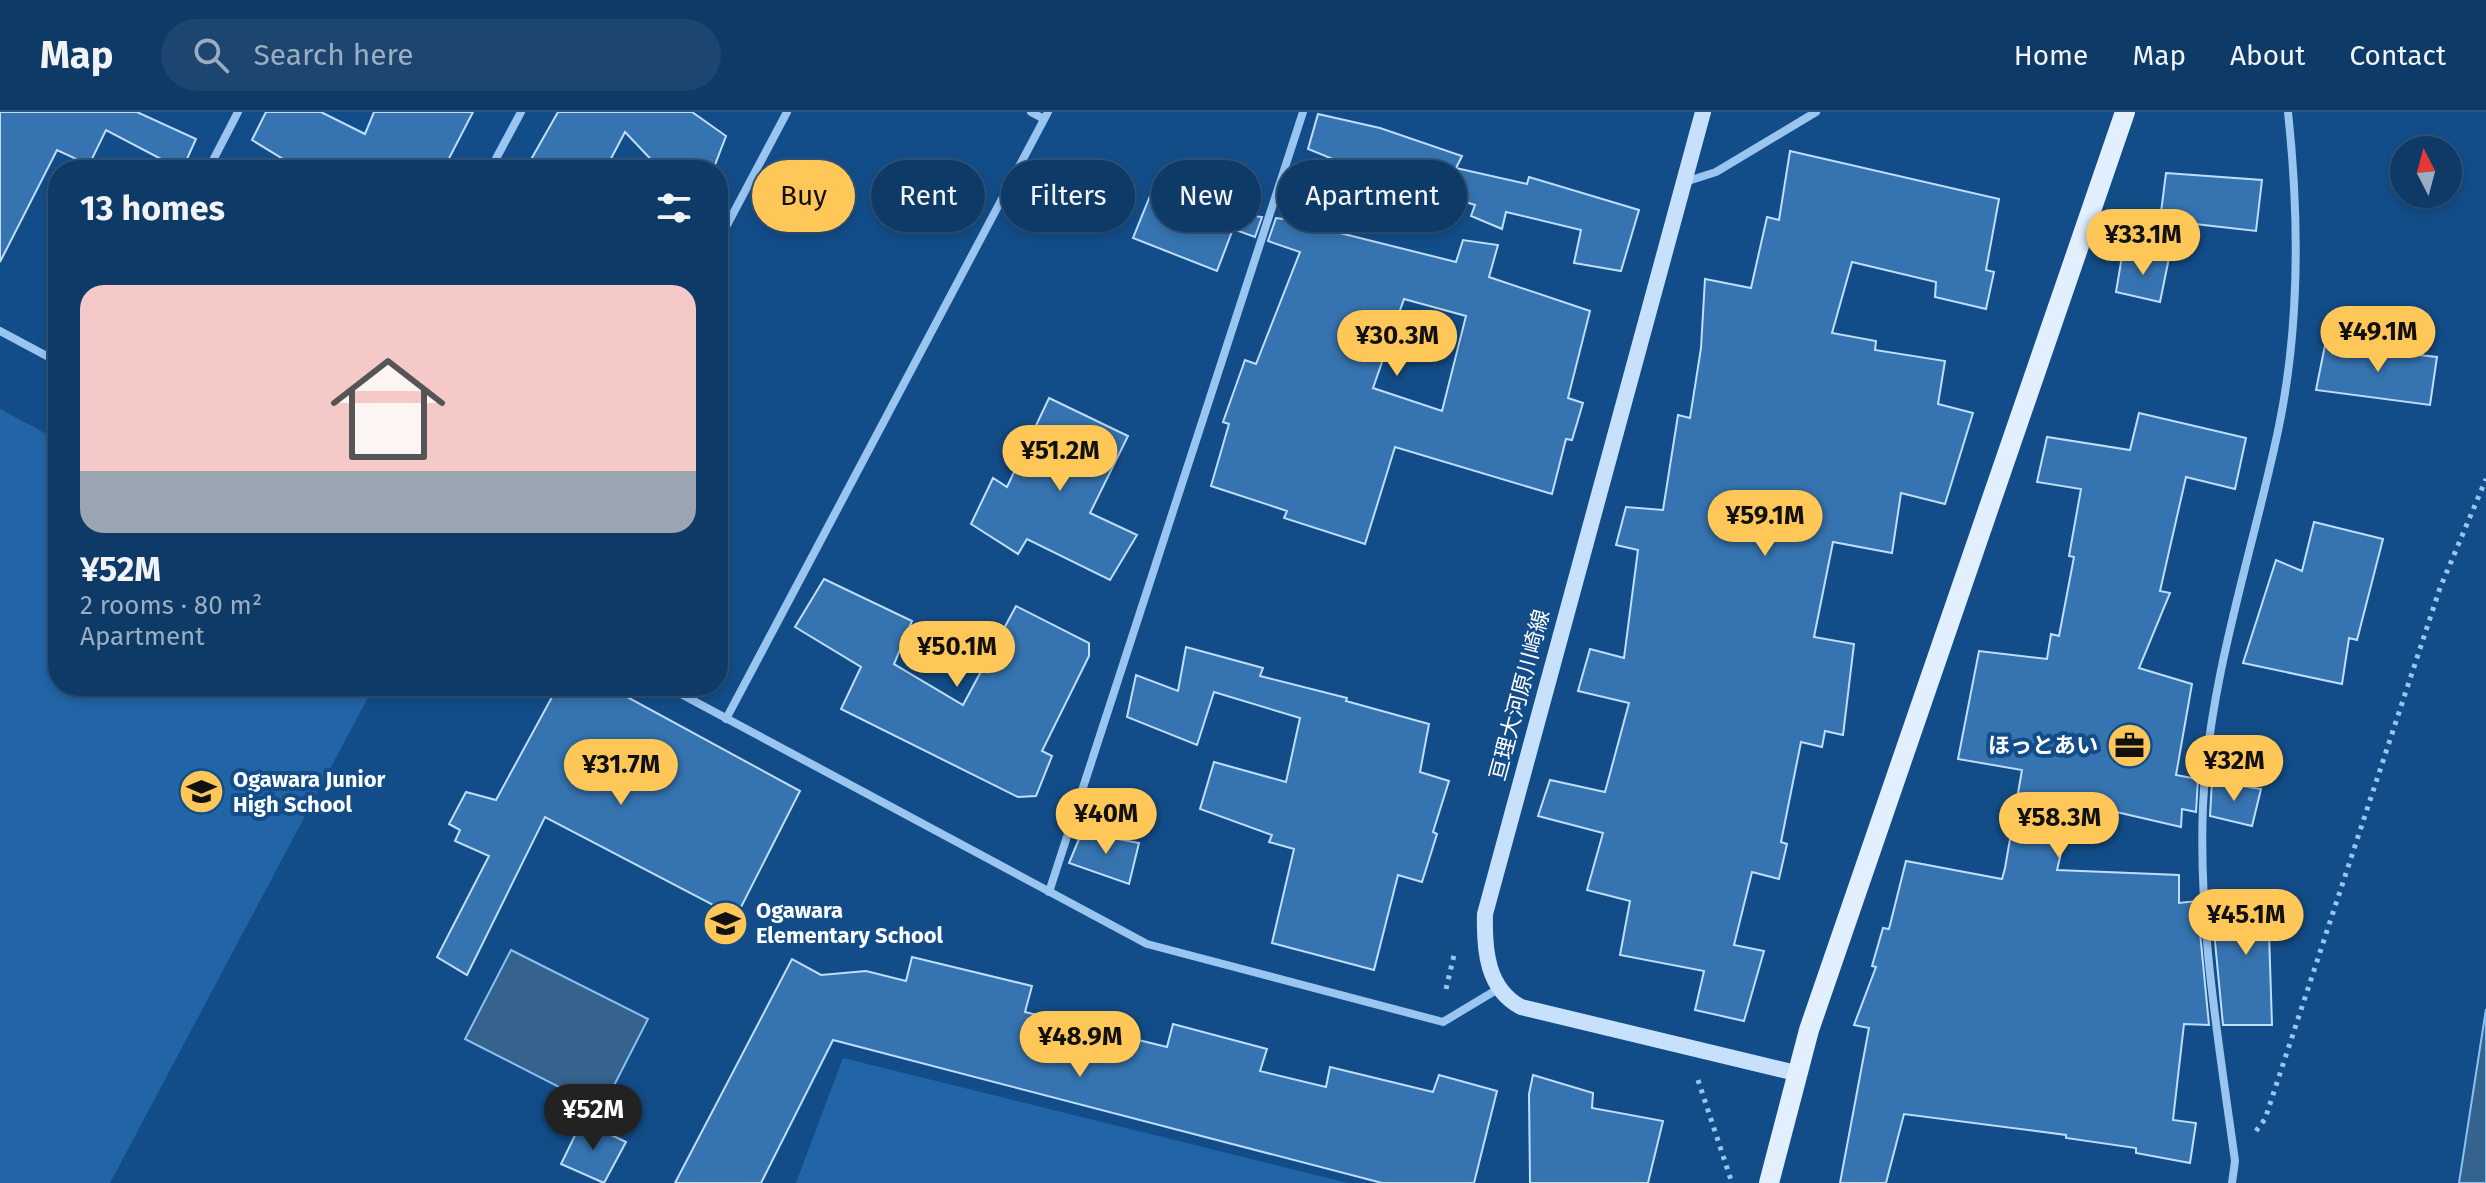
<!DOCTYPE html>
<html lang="en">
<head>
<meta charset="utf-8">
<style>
  body { margin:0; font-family:"Fira Sans","Noto Sans JP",sans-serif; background:#1c4570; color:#f1f3f6; height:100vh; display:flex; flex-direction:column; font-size:30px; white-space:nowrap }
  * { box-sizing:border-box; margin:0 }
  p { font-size:26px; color:#9badc0 }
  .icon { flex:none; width:44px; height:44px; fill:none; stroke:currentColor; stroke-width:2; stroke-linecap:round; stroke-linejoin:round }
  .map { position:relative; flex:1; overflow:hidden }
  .details { position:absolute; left:48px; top:48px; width:680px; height:536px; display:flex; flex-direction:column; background:#0e3a67; border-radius:32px; box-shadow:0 4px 12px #0003,0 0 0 2px #2e547b }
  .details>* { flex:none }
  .banner { position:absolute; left:752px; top:48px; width:760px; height:72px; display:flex; gap:16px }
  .needle { width:52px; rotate:354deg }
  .tools { position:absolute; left:2390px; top:24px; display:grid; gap:16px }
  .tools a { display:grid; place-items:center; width:72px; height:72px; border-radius:50%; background:#0e3a67; box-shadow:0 4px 12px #0003,0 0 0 2px #2e547b; font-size:40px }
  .price { position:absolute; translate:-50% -68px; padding:0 18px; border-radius:28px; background:#ffc658; color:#111; font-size:26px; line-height:52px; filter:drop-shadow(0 2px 4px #0008) }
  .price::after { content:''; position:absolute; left:50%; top:48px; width:24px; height:18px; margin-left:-12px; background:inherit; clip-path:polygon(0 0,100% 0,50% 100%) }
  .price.active { background:#222; color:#fff }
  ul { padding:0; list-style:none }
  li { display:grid; align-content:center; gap:16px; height:424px; padding:0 32px }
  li+li { border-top:2px solid #2e547b }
  li span { display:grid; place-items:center; height:248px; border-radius:24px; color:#555 }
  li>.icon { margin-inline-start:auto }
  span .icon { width:144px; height:144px; fill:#fffc; stroke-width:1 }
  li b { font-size:34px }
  h2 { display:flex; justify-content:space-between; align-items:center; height:96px; padding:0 32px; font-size:34px }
  .chip { padding:0 28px; border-radius:36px; background:#0e3a67; box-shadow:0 4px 12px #0003,0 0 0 2px #2e547b; font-size:28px; line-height:72px }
  .chip.active { background:#ffc658; color:#111 }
  header { display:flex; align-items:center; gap:48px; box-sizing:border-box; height:112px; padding:0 40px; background:#0e3a67; border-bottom:2px solid #2e547b }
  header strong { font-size:38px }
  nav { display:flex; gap:44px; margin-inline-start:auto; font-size:28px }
  .search { width:560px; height:72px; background:#1c4570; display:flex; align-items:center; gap:20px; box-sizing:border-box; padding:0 28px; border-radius:44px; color:#9badc0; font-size:30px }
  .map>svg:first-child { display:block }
  .green { fill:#2265a7 }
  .water { fill:#36628e; stroke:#8ac1f3; stroke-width:2 }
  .building { fill:#3674b1; stroke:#bfdefc; stroke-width:2; fill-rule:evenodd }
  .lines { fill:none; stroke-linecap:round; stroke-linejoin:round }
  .path { stroke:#99c5f0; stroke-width:5; stroke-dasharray:4 6; stroke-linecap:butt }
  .street { stroke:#99c5f0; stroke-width:8 }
  .secondary { stroke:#c7e0fb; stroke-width:16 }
  .primary { stroke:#e2efff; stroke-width:20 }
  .labels { text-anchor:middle; stroke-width:8; stroke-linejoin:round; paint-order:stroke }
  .street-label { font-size:22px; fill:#fff; stroke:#134d89 }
  .poi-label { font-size:22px; font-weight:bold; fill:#fff; stroke:#134d89; text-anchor:start }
</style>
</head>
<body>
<header>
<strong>Map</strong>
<div class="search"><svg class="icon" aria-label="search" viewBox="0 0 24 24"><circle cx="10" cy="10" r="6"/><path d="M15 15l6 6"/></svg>Search here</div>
<nav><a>Home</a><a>Map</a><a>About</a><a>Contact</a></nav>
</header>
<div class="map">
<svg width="2486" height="1071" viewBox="0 0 2486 1071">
  <rect width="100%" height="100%" fill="#134d89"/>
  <path class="green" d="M0 297 58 328V574H374L110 1071H0Z
    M843 946 1348 1071H796Z"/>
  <path class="water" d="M511 838 648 907 602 997 465 927Z
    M2486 897V1071H2459Z"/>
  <path class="building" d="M0 0H137L196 27 182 58 106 18 89 53 57 38 0 150Z
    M266 0H321L365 22 374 0H473L443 58H301L252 28Z
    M558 0H692L726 24 713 58H661L625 20 605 58H525Z
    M1318 2 1380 16 1462 44 1456 56 1527 72 1529 65 1639 98 1621 159 1574 151 1581 118 1506 100 1502 117 1471 104 1475 93 1350 54 1308 37Z
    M1790 39 1999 87 1986 158 1994 160 1986 197 1935 185 1936 170 1852 150 1832 221 1876 229 1875 238 1945 249 1938 292 1973 301 1945 392 1901 381 1892 441 1833 430 1814 525 1854 532 1843 623 1825 619 1822 635 1801 630 1781 730 1787 732 1779 767 1752 760 1734 833 1764 839 1744 909 1695 898 1704 859 1620 843 1630 789 1587 778 1603 721 1538 704 1550 668 1605 680 1629 591 1578 579 1590 537 1624 546 1638 438 1616 433 1626 395 1663 398 1678 303 1690 306 1701 236 1705 167 1751 176 1767 105 1779 108Z
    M2166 61 2262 68 2256 119 2160 108Z
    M1152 79 1229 109 1231 101 1262 105 1255 125 1233 117 1217 159 1133 126Z
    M1276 106 1330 113 1328 118 1456 150 1463 128 1498 133 1489 165 1590 199 1568 286 1583 291 1572 328 1566 327 1552 382 1395 335 1365 432 1284 406 1287 399 1211 374 1229 312 1223 310 1245 248 1256 252 1300 140 1268 129ZM1404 187 1466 204 1442 299 1373 276Z
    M2122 144 2169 146 2160 190 2116 180Z
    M2325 233 2437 245 2430 293 2316 278Z
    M1049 286 1128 324 1090 401 1137 423 1110 468 1027 427 1018 442 971 412 993 366 1007 375Z
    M2139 301 2246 326 2235 377 2186 365 2160 479 2170 481 2139 556 2192 572 2176 663 2198 667 2196 700 2182 697 2181 715 2073 690 2057 758 2179 763V791L2197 789 2209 913 2184 912 2173 1008 2196 1011 2190 1051 2136 1041V1036L2066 1026V1023L1904 1002 1886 1071H1840L1869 916 1854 913 1876 855 1872 854 1883 816 1889 817 1906 749 2002 767 2005 756 2022 658 1958 647 1979 539 2047 547 2051 522 2059 524 2074 445 2069 444 2081 377 2037 370 2047 325 2130 338Z
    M2314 410 2383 427 2357 528 2349 526 2342 572 2243 551 2276 448 2302 459Z
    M824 467 912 509 894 552 963 593 1016 494 1089 531V544L1042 639 1052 644 1036 684 1018 685 841 597 861 555 795 515Z
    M1186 535 1263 556 1260 564 1347 586 1346 589 1429 612 1420 660 1449 669 1433 720 1437 722 1422 770 1398 763 1374 858 1272 831 1294 737 1269 730 1272 723 1200 697 1214 650 1286 670 1300 606 1214 580 1197 633 1127 605 1136 563 1178 579Z
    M558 574H607L800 679 736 805 545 705 467 863 437 845 489 744 455 729 460 718 449 712 466 680 496 688Z
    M2212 669 2261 677 2252 714 2210 704Z
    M1082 720 1139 731 1129 772 1069 751Z
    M2279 783 2283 820 2269 821 2272 913H2223L2211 788Z
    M912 845 1032 874 1025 900 1167 935 1173 912 1267 937 1260 959 1326 975 1330 955 1433 980 1439 963 1497 979 1474 1071H1382L833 928 761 1071H675L792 847 821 863 866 859 906 869Z
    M1533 963 1593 981 1592 996 1663 1009 1648 1071H1530L1529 982Z
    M582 1009 626 1030 604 1071 561 1052Z"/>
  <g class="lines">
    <path class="path" d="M1446 877 1455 839
      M1698 968 1732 1071
      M2256 1019 2265 1007 2440 476 2486 367"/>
    <path class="street" d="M1031 0 1044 7
      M208 58 238 0
      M490 58 521 0
      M1685 70 1716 60 1816 0
      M718 130 787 0
      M0 219 58 250
      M666 574 1147 832 1443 910 1498 877
      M726 607 1048 0
      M1049 780 1303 0
      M2232 1071 2235 1049C2219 932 2198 812 2203 693 2209 564 2253 440 2279 314 2300 212 2299 102 2288 0"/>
    <path class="secondary" d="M1703 0 1485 802C1484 838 1487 877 1521 895L1796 961"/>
    <path class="primary" d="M1769 1071 1809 918 2125 0"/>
  </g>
  <defs>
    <symbol id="office-disc" viewBox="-11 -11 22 22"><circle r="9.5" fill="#ffc658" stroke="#134d89"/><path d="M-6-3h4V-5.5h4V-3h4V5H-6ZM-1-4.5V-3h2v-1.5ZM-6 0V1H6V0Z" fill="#111"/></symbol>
    <symbol id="school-disc" viewBox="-11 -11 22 22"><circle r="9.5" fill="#ffc658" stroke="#134d89"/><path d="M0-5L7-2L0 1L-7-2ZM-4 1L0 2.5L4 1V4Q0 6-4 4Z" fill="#111"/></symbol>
  </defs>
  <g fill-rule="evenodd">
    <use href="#office-disc" x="2104" y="608" width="51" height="51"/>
    <use href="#school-disc" x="176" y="654" width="51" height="51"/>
    <use href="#school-disc" x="700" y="786" width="51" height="51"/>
  </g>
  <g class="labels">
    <g class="street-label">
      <text transform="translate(1519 583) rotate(-75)" y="8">亘理大河原川崎線</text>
    </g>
    <g class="poi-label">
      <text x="2098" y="641" text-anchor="end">ほっとあい</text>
      <text x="233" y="675">Ogawara Junior<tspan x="233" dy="25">High School</tspan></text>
      <text x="756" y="806">Ogawara<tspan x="756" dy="25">Elementary School</tspan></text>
    </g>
  </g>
</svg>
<div class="tools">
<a><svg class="needle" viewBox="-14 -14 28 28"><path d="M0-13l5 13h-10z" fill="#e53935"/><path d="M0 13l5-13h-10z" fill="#9badc0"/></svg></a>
</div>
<b class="price" style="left:2143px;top:165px">¥33.1M</b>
<b class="price" style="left:2378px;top:262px">¥49.1M</b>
<b class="price" style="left:1397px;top:266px">¥30.3M</b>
<b class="price" style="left:1060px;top:381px">¥51.2M</b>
<b class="price" style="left:1765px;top:446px">¥59.1M</b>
<b class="price" style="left:957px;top:577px">¥50.1M</b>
<b class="price" style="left:2234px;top:691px">¥32M</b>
<b class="price" style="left:621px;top:695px">¥31.7M</b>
<b class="price" style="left:1106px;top:744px">¥40M</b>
<b class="price" style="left:2059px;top:748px">¥58.3M</b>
<b class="price" style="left:2246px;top:845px">¥45.1M</b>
<b class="price" style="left:1080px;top:967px">¥48.9M</b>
<b class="price active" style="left:593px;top:1040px">¥52M</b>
<div class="banner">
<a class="chip active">Buy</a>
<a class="chip">Rent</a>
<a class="chip">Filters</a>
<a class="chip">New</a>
<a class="chip">Apartment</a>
</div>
<section class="details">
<h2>13 homes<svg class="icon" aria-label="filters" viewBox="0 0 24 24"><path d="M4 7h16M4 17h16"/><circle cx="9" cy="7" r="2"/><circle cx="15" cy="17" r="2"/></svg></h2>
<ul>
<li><span style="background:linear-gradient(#f6c9c9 75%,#9aa5b1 0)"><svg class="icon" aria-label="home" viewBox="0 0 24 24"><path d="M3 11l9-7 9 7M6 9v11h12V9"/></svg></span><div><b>¥52M</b><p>2 rooms · 80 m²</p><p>Apartment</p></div></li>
</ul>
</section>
</div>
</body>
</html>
